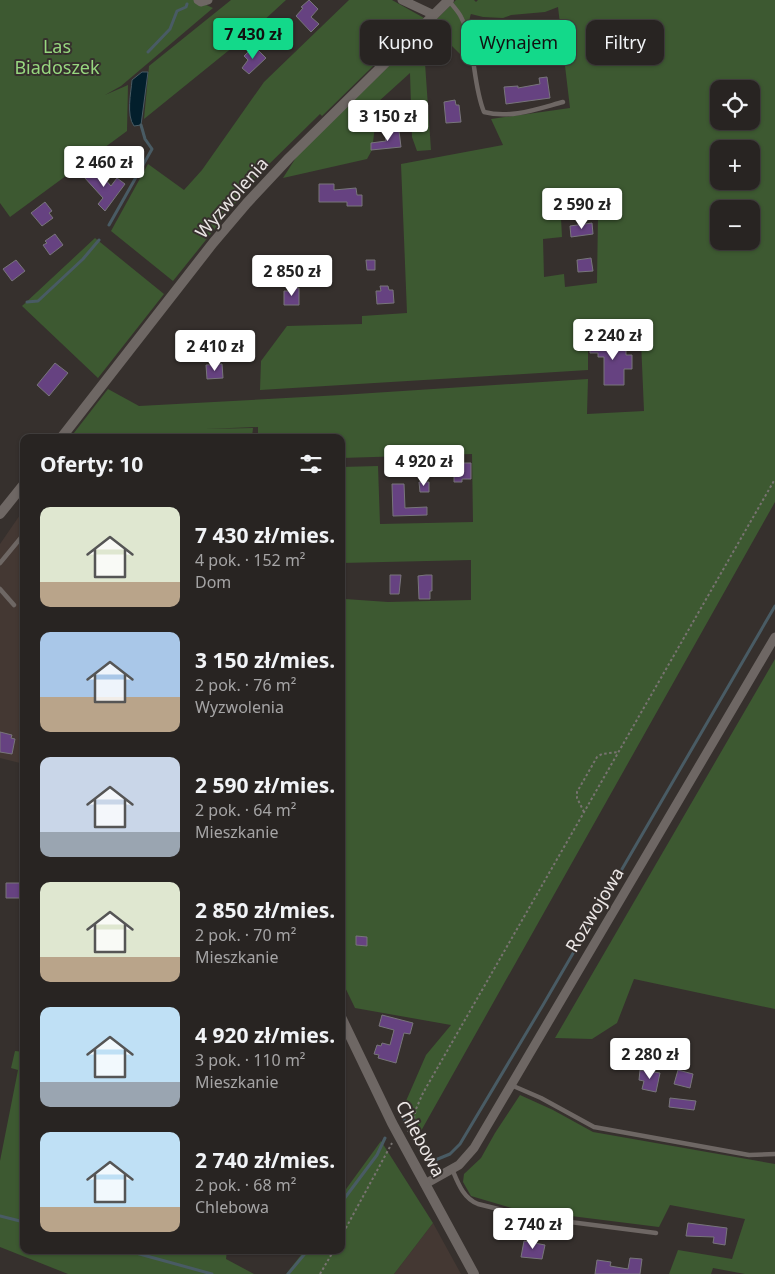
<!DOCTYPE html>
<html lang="pl">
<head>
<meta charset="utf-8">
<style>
  body { margin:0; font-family:"Noto Sans",sans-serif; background:#302c2a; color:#f1f3f6; height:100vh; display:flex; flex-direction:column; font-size:19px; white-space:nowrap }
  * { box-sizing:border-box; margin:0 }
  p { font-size:16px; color:#a5a4a5 }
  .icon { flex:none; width:28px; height:28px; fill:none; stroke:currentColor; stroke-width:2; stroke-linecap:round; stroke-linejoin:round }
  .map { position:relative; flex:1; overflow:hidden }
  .details { position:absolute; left:20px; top:434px; width:325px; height:820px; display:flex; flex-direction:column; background:#282422; border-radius:10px; box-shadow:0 1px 4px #0004,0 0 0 1px #444140 }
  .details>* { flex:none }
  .guide { position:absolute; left:360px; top:20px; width:340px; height:45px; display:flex; gap:10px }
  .tools { position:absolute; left:710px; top:80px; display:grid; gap:10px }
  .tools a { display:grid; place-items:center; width:50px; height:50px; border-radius:10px; background:#282422; box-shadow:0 1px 4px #0004,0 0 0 1px #444140; font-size:25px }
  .price { position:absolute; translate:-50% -42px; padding:0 11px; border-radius:5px; background:#fff; color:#222; font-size:16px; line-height:32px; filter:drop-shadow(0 1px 2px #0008) }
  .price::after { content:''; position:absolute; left:50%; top:30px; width:15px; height:11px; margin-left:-8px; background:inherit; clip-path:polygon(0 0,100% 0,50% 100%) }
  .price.current { background:#13d98a; color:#111 }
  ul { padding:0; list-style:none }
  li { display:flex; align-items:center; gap:15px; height:125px; padding:0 20px }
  li span { display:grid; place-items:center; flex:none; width:140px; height:100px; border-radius:10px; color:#555 }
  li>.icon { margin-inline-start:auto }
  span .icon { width:60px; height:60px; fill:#fffc; stroke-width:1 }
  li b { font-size:21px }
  h2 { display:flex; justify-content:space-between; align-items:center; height:60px; padding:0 20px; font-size:21px }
  .chip { padding:0 18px; border-radius:10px; background:#282422; box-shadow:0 1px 4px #0004,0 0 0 1px #444140; font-size:18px; line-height:45px }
  .chip.current { background:#13d98a; color:#111 }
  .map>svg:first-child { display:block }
  .built { fill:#443833 }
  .green { fill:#3d5931; fill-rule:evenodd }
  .water { fill:#031f2c; stroke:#495b64 }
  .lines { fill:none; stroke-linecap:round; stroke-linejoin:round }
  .stream { stroke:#495b64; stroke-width:3 }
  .building { fill:#664281; stroke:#78757b }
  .path { stroke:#787371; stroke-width:2; stroke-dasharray:2.5 2.5; stroke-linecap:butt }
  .service { stroke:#6e6764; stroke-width:4.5 }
  .minor { stroke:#6e6764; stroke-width:9 }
  .tertiary { stroke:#6e6764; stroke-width:10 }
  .labels { text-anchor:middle; stroke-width:4; stroke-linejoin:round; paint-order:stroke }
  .park-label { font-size:18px; fill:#97d77f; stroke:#36302d }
  .street-label { font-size:18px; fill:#ebe6e5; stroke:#36302d }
</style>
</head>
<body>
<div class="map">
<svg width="775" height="1274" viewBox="0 0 775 1274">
  <rect width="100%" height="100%" fill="#36302d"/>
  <path class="built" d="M22 512 24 513V764L0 758V544Z
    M433 1223 461 1274H394Z"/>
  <path class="green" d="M0 0H195L213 8 121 86 105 95 128 85 127 131 10 217 0 203Z
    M231 0H286L249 34 144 119 149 66Z
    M349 0H392L424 18 415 25 322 116 320 114 258 175 173 281 111 231 148 164 184 190 202 170 264 82Z
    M456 0H474L476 2 478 0H775V502L421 1131 406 1101 426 1055 451 1025 355 1008 341 979V605L345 599 388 602 471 600V560L341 563V467L378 466 380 524 473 522 472 454 341 458V438L258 437V427L205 429 253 428 252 437 70 438 108 389 139 406 341 395 588 379 587 414 644 411 641 341H588V370L260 390 261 361 287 326 362 324V316L407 313 401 164 503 145 491 119 570 108 558 7 545 12 511 15 503 18 483 17 471 14C468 19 468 52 467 61L452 46 438 59 425 63 431 150 417 151 412 137 410 73 378 102 372 150 367 159 283 178 297 156ZM719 89H751V121H719ZM719 149H751V181H719ZM719 209H751V241H719ZM598 214 597 283 565 287 564 274 544 277 543 239 562 237 561 218Z
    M95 238 164 294 98 378 22 306Z
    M775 659V1009L634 979 617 1023 592 1039 555 1038Z
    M15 1051 24 1052V1250H227L226 1259 254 1274H68L0 1247V1161L18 1070 11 1068Z
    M520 1095 553 1110 593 1132 775 1164V1274H745L713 1268 711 1274H669L678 1250 732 1259 745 1219 670 1205 659 1227 515 1209 471 1196 463 1182 464 1174 481 1158 495 1133Z
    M381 1141 433 1223 394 1274H286L305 1250H341V1196Z"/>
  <path class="water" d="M500 23 510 25 513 34 510 49H487L490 25Z
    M142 72H148L141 125 134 126C126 115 131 93 132 80Z"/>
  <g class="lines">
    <path class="stream" d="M148 52 170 29 177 11 186 7 187 4
      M109 225 152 149 145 139 141 125
      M27 302 38 301 83 259 99 240
      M402 1115 408 1126
      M412 1135 423 1152 433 1161 450 1154 460 1144 543 1005 775 606
      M341 1203 377 1155 385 1138
      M0 1216 24 1222
      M125 1250 212 1274
      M288 1274 308 1250"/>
  </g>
  <path class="building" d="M309 0 318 9 311 17 319 24 311 32 296 16 303 8 301 7Z
    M254 46 266 58 249 74 242 68 248 60 244 56Z
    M547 77 550 98 506 104 504 87 518 86V88L540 84 539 78Z
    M455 100 456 105H459L461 122 446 123 444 102Z
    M399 131 401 147 371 150V143L386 141 385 132Z
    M97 170 111 186 117 178 125 184 105 211 98 204 103 198 84 177 90 171 92 174Z
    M319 184H334V190L356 188 357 195H362V206H347V202H319Z
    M45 202 52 211 49 213 53 218 42 226 31 213Z
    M592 223 593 234 571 237 570 226Z
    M55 234 63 245 50 255 43 245 47 243 45 241Z
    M591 258 593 271 578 272 577 260Z
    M16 260 25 271 12 281 3 269Z
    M366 260H375V270H367Z
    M380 286H388L389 290H393L394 303 377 304 376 291H381Z
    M289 288H299V305H284V291H289Z
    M590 342H626V355H632V369H624V385H604V357H598V353H590Z
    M55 363 68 373 49 396 37 385Z
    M222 364 223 378 207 379 206 365Z
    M457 463H471V479H462V482H454V466H457Z
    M419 482H429V492H420Z
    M392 484H404L405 508 427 507V515L393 516Z
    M390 575H401L399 594H390Z
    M426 575H432V591H430V599H419L418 576Z
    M0 732 12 735 11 738 15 739 12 754 0 752Z
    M6 883H22L21 887H24V898H6Z
    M356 936 367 937V946L356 945Z
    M382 1015 413 1023 410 1034 404 1033 396 1063 378 1058 379 1055 374 1054 377 1045 381 1046 382 1043 390 1045 394 1030 379 1026Z
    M640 1070 660 1073 656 1092 642 1089 644 1081 639 1080Z
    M678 1070 693 1074 690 1088 674 1084Z
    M670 1098 696 1101 694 1110 669 1107Z
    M688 1223 727 1228 725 1245 713 1243 714 1237 686 1236Z
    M524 1241 545 1245 542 1259 521 1257Z
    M630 1258 642 1259 640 1274H595L597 1260 611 1262 610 1266 628 1269Z"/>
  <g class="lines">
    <path class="path" d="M584 812 577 798V792L597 757 602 754 618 752
      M408 1132 412 1127 416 1109 423 1093 775 479
      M341 1237 392 1143
      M320 1274 334 1250"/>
    <path class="service" d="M449 1C453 6 458 11 461 17 476 45 472 83 484 112 510 119 537 109 563 102
      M0 563 24 534
      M0 589 14 605
      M511 1085 541 1098 594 1127 749 1155 775 1154
      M452 1169C458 1183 463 1198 478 1204L531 1217 656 1233"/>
    <path class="minor" d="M198 0 201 2 208 0
      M402 0 434 15
      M425 1184 459 1165 474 1148 775 637"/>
    <path class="tertiary" d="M61 438 213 243 247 203 289 158 449 0
      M0 514 24 484
      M341 1017 392 1123 474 1274"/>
  </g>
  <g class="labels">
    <g class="park-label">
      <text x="57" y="53">Las<tspan x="57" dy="21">Biadoszek</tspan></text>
    </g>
    <g class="street-label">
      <text transform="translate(232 198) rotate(-49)" y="6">Wyzwolenia</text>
      <text transform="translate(595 910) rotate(-59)" y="6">Rozwojowa</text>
      <text transform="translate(420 1139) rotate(62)" y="6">Chlebowa</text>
    </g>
  </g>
</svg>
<div class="tools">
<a><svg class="icon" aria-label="locate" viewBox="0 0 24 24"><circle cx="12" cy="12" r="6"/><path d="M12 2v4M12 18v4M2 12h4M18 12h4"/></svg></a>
<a>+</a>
<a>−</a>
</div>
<b class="price current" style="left:253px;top:60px">7 430 zł</b>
<b class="price" style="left:388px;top:142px">3 150 zł</b>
<b class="price" style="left:104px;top:188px">2 460 zł</b>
<b class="price" style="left:582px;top:230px">2 590 zł</b>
<b class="price" style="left:292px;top:297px">2 850 zł</b>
<b class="price" style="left:613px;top:361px">2 240 zł</b>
<b class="price" style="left:215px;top:372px">2 410 zł</b>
<b class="price" style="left:424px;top:487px">4 920 zł</b>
<b class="price" style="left:650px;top:1080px">2 280 zł</b>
<b class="price" style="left:533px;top:1250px">2 740 zł</b>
<div class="guide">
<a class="chip">Kupno</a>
<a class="chip current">Wynajem</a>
<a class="chip">Filtry</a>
</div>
<section class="details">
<h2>Oferty: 10<svg class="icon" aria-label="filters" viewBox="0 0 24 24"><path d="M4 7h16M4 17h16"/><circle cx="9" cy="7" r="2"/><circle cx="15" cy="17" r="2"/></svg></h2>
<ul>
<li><span style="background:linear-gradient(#dfe7d0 75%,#b9a48a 0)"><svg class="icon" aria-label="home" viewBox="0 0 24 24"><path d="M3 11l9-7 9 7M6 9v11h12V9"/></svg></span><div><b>7 430 zł/mies.</b><p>4 pok. · 152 m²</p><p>Dom</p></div></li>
<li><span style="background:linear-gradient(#a9c7e8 65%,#b9a48a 0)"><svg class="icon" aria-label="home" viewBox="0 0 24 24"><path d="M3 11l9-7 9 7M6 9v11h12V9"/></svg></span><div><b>3 150 zł/mies.</b><p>2 pok. · 76 m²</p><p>Wyzwolenia</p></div></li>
<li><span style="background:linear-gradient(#c9d6e8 75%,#9aa5b1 0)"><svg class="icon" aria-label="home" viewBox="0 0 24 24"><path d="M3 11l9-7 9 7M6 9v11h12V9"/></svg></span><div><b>2 590 zł/mies.</b><p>2 pok. · 64 m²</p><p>Mieszkanie</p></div></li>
<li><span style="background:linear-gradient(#dfe7d0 75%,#b9a48a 0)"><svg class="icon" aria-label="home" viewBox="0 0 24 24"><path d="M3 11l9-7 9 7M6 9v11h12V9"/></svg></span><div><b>2 850 zł/mies.</b><p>2 pok. · 70 m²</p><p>Mieszkanie</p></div></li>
<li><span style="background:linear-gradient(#bfe0f5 75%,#9aa5b1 0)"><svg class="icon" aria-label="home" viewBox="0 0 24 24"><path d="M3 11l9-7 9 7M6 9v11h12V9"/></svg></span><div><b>4 920 zł/mies.</b><p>3 pok. · 110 m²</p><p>Mieszkanie</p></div></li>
<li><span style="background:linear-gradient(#bfe0f5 75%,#b9a48a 0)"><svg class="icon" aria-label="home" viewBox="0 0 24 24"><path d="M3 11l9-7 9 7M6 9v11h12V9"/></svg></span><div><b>2 740 zł/mies.</b><p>2 pok. · 68 m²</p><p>Chlebowa</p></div></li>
</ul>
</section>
</div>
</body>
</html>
